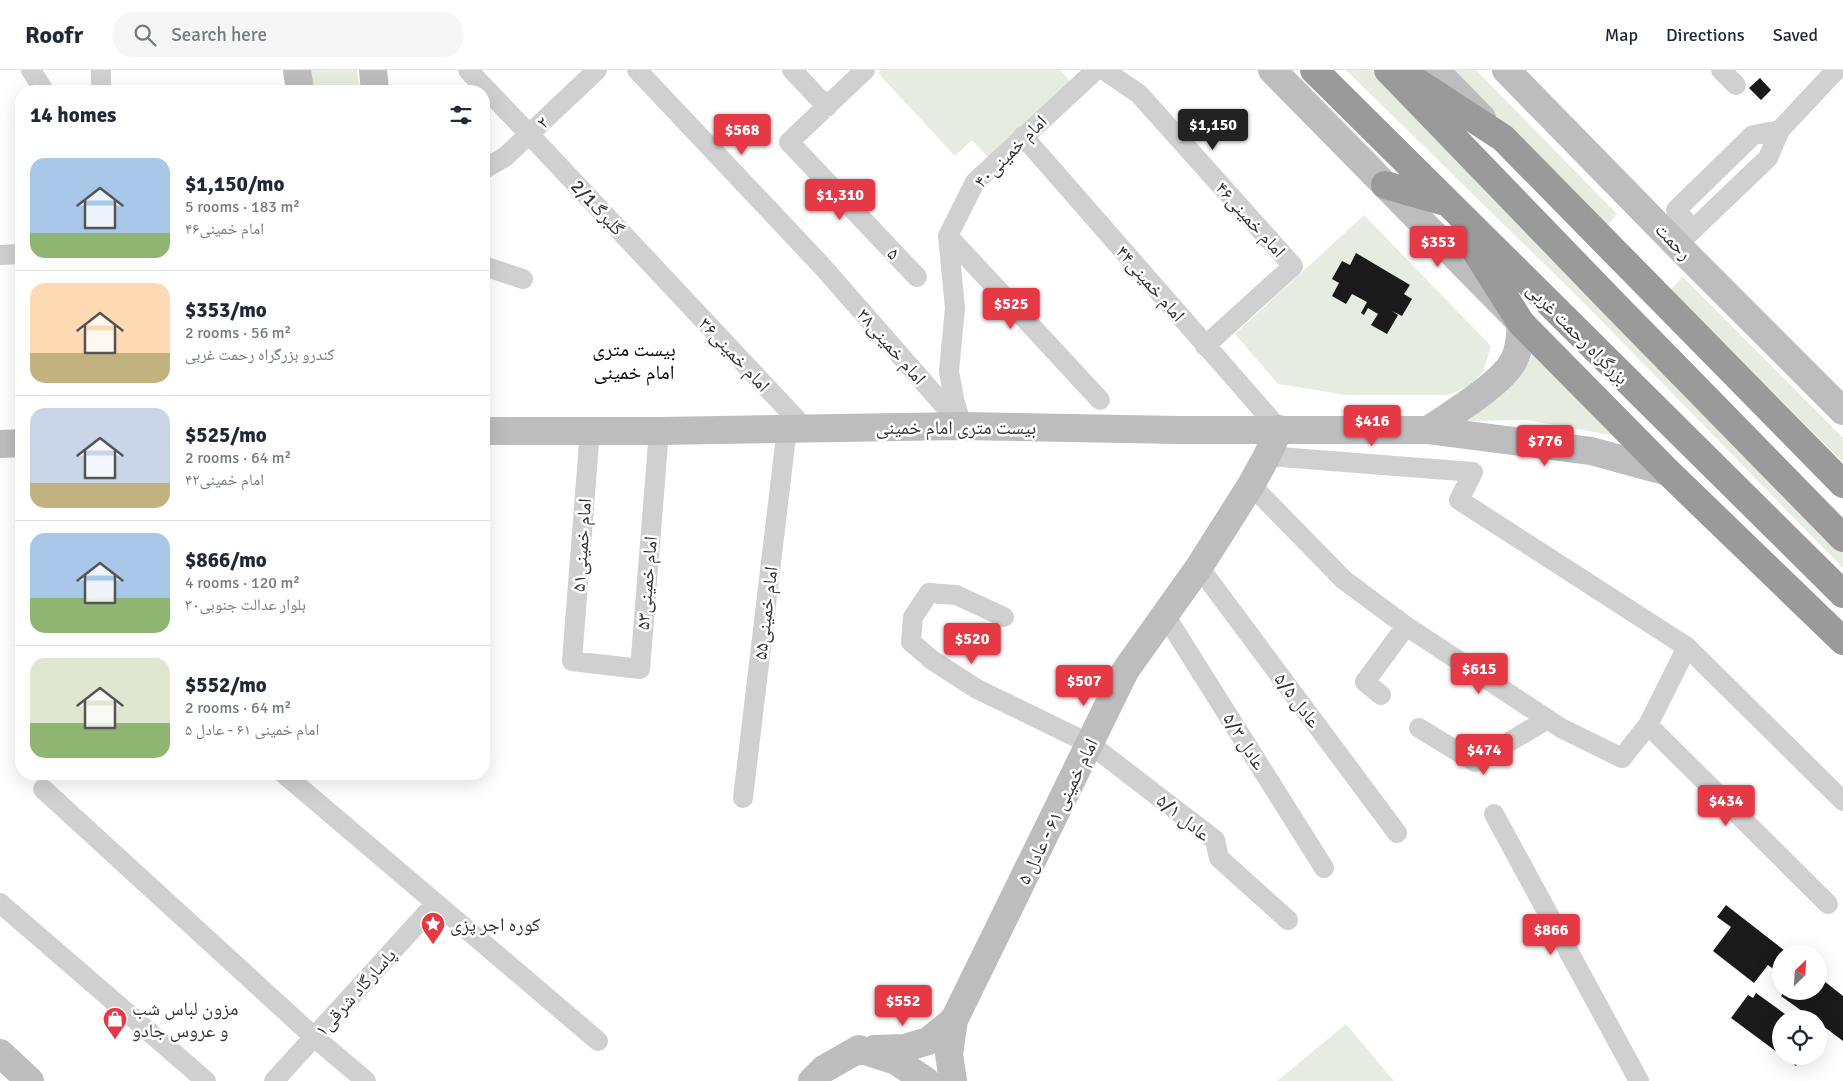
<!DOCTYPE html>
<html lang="en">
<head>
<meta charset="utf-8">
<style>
  body { margin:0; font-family:Signika,"Noto Naskh Arabic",sans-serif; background:#f6f6f7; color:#1f2937; height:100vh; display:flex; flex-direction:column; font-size:19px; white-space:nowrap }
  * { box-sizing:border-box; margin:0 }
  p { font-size:16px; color:#747a83 }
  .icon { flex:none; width:28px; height:28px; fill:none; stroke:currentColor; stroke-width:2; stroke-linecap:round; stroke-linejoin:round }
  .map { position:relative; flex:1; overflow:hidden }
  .panel { position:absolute; left:15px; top:15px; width:475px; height:695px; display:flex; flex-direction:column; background:#fff; border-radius:20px; box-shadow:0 5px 20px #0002 }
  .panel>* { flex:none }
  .needle { width:32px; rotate:25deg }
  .fabs { position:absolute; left:1772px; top:875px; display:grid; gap:10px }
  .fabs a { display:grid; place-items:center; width:55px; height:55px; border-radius:50%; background:#fff; box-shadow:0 5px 20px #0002; font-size:25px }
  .price { position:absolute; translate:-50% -42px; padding:0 11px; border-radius:5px; background:#e63946; color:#fff; font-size:16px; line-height:32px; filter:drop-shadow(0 1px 2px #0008) }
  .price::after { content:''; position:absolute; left:50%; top:30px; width:15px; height:11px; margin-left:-8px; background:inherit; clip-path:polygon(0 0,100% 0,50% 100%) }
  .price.active { background:#222; color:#fff }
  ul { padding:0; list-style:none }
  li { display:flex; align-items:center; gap:15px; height:125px; padding:0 15px }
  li+li { border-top:1px solid #e0e1e3 }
  li span { display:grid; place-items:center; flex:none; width:140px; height:100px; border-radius:15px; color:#555 }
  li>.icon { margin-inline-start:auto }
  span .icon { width:60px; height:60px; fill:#fffc; stroke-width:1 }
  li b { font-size:21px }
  h2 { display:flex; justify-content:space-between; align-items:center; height:60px; padding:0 15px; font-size:21px }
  header { display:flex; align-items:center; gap:30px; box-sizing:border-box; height:70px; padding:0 25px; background:#fff; border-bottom:1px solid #e0e1e3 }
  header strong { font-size:24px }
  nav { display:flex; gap:28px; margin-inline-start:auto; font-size:18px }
  .search { width:350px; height:45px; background:#f6f6f7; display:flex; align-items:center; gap:12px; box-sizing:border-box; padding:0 18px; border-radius:20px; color:#747a83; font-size:19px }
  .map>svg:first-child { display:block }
  .green { fill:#e6ecdf }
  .building { fill:#1a1a1a }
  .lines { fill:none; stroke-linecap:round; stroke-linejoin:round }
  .street { stroke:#d0d0d0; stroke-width:20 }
  .secondary { stroke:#bdbdbd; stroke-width:28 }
  .highway { stroke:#9a9a9a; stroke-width:28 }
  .labels { text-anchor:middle; stroke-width:5; stroke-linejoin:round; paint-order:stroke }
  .street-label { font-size:19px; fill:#333; stroke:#fff }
  .poi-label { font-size:19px; fill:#333; stroke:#fff; text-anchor:start }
  .neighbourhood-label { font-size:20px; fill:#000; stroke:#fff }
</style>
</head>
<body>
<header>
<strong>Roofr</strong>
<div class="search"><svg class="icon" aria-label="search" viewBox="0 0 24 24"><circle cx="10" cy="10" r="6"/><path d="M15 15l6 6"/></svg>Search here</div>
<nav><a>Map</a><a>Directions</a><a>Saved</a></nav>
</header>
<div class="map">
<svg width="1843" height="1011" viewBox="0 0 1843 1011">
  <rect width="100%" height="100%" fill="#fff"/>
  <path class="green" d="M307 0H357L360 21H310Z
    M882 0H1060L1070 11 988 87 972 70 955 86 878 3Z
    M1284 0H1293L1381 89 1397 109Z
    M1346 0H1371L1843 479V498L1582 231Z
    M1448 0H1476L1617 144 1605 158Z
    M1364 145 1491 276 1483 302 1469 316 1448 325H1347L1278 314 1235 264Z
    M1683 207 1843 368V392L1670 220Z
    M1534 284 1611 365 1527 350 1461 351 1500 325Z
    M1346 954 1394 1011H1277Z"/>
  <path class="building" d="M1760 8 1771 20 1761 30 1749 18Z
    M1356 183 1410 215 1404 224 1412 229 1402 246 1392 241 1398 245 1387 264 1371 255 1378 244 1368 238 1364 245 1361 243 1367 232 1352 224 1346 234 1332 226 1339 213 1332 209 1342 191 1350 195Z
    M1726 835 1789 884H1781V905L1768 895 1754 913 1713 881 1731 857 1717 847Z
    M1819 907 1843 926V971L1819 953V949H1813L1781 926 1785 921H1819Z
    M1756 923 1792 949H1781V985L1731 948 1748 925 1753 928Z
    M1784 986H1803L1796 996Z"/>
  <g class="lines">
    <path class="street" d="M31 0 44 21
      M101 0V21
      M468 0 529 64 804 357
      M637 0 822 196 962 356
      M792 0 827 37
      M865 0 789 72 917 207
      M1104 0 1139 24 1293 196 1205 276
      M1721 0 1736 15
      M1023 66 1279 359
      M484 99 505 87 597 0
      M1693 160 1676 140 1753 65 1780 60
      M948 166 1100 330
      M1677 175 1768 88 1780 60 1836 0
      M0 185 21 184
      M484 196 523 209
      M960 349 954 329 949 301 955 238 948 166 975 112 1096 0
      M590 360 572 591 640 599 659 361
      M1267 386 1473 402 1459 430 1687 577 1843 731
      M1251 415 1344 510 1406 556 1561 658 1622 688 1648 655 1687 577
      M1199 497 1397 763
      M1165 545 1324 798
      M1004 547 956 525 929 523 913 547 911 572 932 590 977 619 1090 674 1215 770 1219 788 1288 850
      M1381 625 1365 612 1406 556
      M1648 655 1828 834
      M1419 658 1475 692 1548 649
      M284 704 598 971
      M43 719 314 967 366 1011
      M743 728 787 358
      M1494 744 1639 1011
      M0 833 206 1011
      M274 1011 436 833"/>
    <path class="secondary" d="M297 0 300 21
      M373 0 375 21
      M1272 0 1521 253C1520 266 1520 278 1514 290 1503 313 1450 345 1428 360
      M1435 0 1482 48
      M1506 0 1686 184 1843 341
      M484 361H659L962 356 1179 360H1428L1591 381 1668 402
      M0 374 21 373
      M874 979 905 978 928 971 954 950
      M0 983 30 1011
      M812 1011 824 999 859 979 896 991 926 1011
      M953 1011 949 984 954 950 1125 601 1199 497 1251 415 1267 386 1279 359"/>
    <path class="highway" d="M1314 0 1843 524
      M1388 0 1614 234 1843 468
      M1414 10 1503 68 1843 414
      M1385 115 1442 131
      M1470 172 1521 253 1668 402 1843 571"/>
  </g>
  <defs>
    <symbol id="sight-pin" viewBox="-11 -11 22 30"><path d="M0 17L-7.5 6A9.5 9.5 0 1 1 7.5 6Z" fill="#e63946" stroke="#fff"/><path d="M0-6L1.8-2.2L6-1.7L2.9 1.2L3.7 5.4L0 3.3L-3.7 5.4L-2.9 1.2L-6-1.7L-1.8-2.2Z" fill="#fff"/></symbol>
    <symbol id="shop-pin" viewBox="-11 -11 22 30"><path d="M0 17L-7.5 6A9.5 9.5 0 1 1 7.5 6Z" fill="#e63946" stroke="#fff"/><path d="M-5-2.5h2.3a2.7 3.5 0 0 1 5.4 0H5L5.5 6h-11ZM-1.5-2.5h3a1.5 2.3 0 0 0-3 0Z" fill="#fff"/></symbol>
  </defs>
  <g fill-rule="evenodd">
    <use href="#sight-pin" x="419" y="840" width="28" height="38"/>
    <use href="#shop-pin" x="101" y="935" width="28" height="38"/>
  </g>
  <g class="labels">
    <g class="street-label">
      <text transform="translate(542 52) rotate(-43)" y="7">۲</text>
      <text transform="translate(1010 81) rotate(-45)" y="7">امام خمینی۴۰</text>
      <text transform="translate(598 137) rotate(47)" y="7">2/1گلبرگ</text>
      <text transform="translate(1251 149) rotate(48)" y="7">امام خمینی۴۶</text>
      <text transform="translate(1674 171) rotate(46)" y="7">رحمت</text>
      <text transform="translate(894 183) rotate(47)" y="7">۵</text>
      <text transform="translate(1151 213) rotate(49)" y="7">۴۴امام خمینی</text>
      <text transform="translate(1578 263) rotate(45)" y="7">بزرگراه رحمت غربی</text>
      <text transform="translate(892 276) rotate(49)" y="7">امام خمینی۳۸</text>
      <text transform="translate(735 284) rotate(47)" y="7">امام خمینی۳۶</text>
      <text x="956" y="364">بیست متری امام خمینی</text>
      <text transform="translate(581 475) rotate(-86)" y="7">امام خمینی۵۱</text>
      <text transform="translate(646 513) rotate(-85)" y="7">امام خمینی۵۳</text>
      <text transform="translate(765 543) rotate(-83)" y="7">امام خمینی۵۵</text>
      <text transform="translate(1298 630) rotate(53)" y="7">عادل ۵/۵</text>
      <text transform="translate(1245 671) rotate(58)" y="7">عادل ۵/۳</text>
      <text transform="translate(1057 741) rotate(-64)" y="7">امام خمینی ۶۱ - عادل ۵</text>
      <text transform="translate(1184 747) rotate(39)" y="7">عادل ۵/۱</text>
      <text transform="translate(355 922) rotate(-48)" y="7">پاسارگاد شرقی۱</text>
    </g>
    <g class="poi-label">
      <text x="450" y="861">کوره اجر پزی</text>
      <text x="132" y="945">مزون لباس شب<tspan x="132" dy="22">و عروس جادو</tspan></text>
    </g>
    <g class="neighbourhood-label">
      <text x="634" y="286">بیست متری<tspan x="634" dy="23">امام خمینی</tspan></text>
    </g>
  </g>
</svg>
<div class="fabs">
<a><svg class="needle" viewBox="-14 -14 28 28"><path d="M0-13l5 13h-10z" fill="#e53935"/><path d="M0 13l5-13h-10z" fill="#747a83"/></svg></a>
<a><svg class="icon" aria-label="locate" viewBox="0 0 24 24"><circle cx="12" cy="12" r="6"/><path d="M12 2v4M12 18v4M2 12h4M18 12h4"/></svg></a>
</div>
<b class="price active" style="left:1213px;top:81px">$1,150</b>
<b class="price" style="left:742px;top:86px">$568</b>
<b class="price" style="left:840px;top:151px">$1,310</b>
<b class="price" style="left:1438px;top:198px">$353</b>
<b class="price" style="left:1011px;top:260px">$525</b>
<b class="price" style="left:1372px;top:377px">$416</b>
<b class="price" style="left:1545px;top:397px">$776</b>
<b class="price" style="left:972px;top:595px">$520</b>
<b class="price" style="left:1479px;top:625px">$615</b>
<b class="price" style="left:1084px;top:637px">$507</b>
<b class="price" style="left:1484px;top:706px">$474</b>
<b class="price" style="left:1726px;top:757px">$434</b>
<b class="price" style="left:1551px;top:886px">$866</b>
<b class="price" style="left:903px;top:957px">$552</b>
<section class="panel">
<h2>14 homes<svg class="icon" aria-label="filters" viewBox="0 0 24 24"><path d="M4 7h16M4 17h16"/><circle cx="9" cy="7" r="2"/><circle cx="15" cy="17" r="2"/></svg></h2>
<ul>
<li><span style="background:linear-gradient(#a9c7e8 75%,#8fb573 0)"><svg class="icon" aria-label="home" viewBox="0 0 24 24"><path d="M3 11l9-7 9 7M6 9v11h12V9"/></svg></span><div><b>$1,150/mo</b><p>5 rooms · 183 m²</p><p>امام خمینی۴۶</p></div></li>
<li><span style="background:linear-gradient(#ffd9b3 70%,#c2b280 0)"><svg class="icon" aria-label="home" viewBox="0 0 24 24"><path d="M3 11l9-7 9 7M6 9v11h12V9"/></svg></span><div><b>$353/mo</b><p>2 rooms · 56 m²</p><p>کندرو بزرگراه رحمت غربی</p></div></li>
<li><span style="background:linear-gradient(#c9d6e8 75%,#c2b280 0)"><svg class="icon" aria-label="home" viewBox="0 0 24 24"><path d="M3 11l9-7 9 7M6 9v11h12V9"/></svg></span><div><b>$525/mo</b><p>2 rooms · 64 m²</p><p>امام خمینی۴۲</p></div></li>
<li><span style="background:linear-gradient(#a9c7e8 65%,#8fb573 0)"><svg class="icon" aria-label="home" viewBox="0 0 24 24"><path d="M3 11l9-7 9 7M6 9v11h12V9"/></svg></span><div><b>$866/mo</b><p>4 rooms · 120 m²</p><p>بلوار عدالت جنوبی۳۰</p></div></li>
<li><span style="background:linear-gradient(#dfe7d0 65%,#8fb573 0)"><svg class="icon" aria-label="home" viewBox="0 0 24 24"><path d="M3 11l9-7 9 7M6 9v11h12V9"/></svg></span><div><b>$552/mo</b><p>2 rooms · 64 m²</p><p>امام خمینی ۶۱ - عادل ۵</p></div></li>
</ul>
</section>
</div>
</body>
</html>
